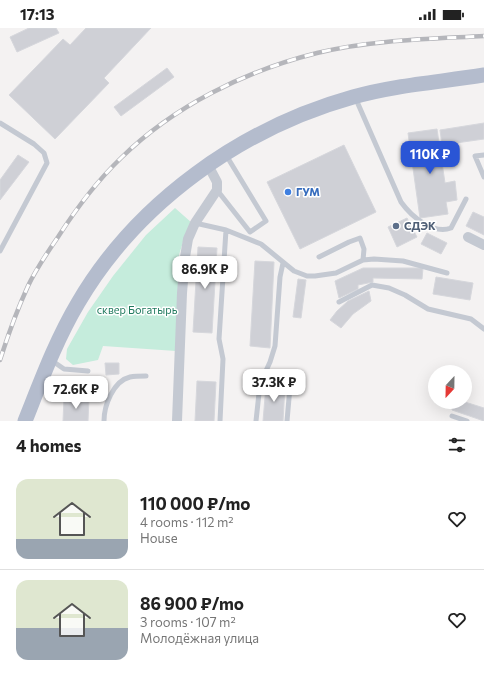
<!DOCTYPE html>
<html lang="en">
<head>
<meta charset="utf-8">
<style>
  body { margin:0; font-family:Commissioner,sans-serif; background:#f6f6f6; color:#222; height:100vh; display:flex; flex-direction:column; font-size:15px; white-space:nowrap }
  * { box-sizing:border-box; margin:0 }
  p { font-size:13px; color:#767676 }
  .icon { flex:none; width:22px; height:22px; fill:none; stroke:currentColor; stroke-width:2; stroke-linecap:round; stroke-linejoin:round }
  .map { position:relative; height:393px; overflow:hidden }
  .drawer { display:flex; flex-direction:column; background:#fff; flex:1 }
  .drawer>* { flex:none }
  .needle { width:26px; rotate:202deg }
  .fabs { position:absolute; left:428px; top:337px; display:grid; gap:8px }
  .fabs a { display:grid; place-items:center; width:44px; height:44px; border-radius:50%; background:#fff; box-shadow:0 4px 16px #0002; font-size:20px }
  .price { position:absolute; translate:-50% -34px; padding:0 9px; border-radius:8px; background:#fff; color:#222; font-size:13px; line-height:26px; filter:drop-shadow(0 1px 2px #0008) }
  .price::after { content:''; position:absolute; left:50%; top:24px; width:12px; height:9px; margin-left:-6px; background:inherit; clip-path:polygon(0 0,100% 0,50% 100%) }
  .price.on { background:#2a55d5; color:#fff }
  ul { padding:0; list-style:none }
  li { display:flex; align-items:center; gap:12px; height:100px; padding:0 16px }
  li+li { border-top:1px solid #e0e0e0 }
  li span { display:grid; place-items:center; flex:none; width:112px; height:80px; border-radius:12px; color:#555 }
  li>.icon { margin-inline-start:auto }
  span .icon { width:48px; height:48px; fill:#fffc; stroke-width:1 }
  li b { font-size:17px }
  h2 { display:flex; justify-content:space-between; align-items:center; height:48px; padding:0 16px; font-size:17px }
  .status { display:flex; justify-content:space-between; align-items:center; height:28px; padding:0 20px; background:#fff; direction:ltr }
  .status svg { height:11px; fill:currentColor }
  .map>svg:first-child { display:block }
  .green { fill:#c5ecdc }
  .building { fill:#cfd0d6; stroke:#d6d7dc }
  .lines { fill:none; stroke-linecap:round; stroke-linejoin:round }
  .service { stroke:#c4c9d2; stroke-width:5 }
  .minor { stroke:#c4c9d2; stroke-width:10 }
  .primary { stroke:#b4bccd; stroke-width:15 }
  .rail-casing { stroke:#b5b6bb; stroke-width:4.5 }
  .rail { stroke:#fff; stroke-width:3; stroke-dasharray:9; stroke-linecap:butt }
  .shop-dot { fill:#3f7fe0; stroke:#fff; stroke-width:1.5 }
  .service-dot { fill:#5c6f8a; stroke:#fff; stroke-width:1.5 }
  .labels { text-anchor:middle; stroke-width:3; stroke-linejoin:round; paint-order:stroke }
  .shop-label { font-size:11px; font-weight:bold; fill:#366cbe; stroke:#fff; text-anchor:start }
  .service-label { font-size:11px; font-weight:bold; fill:#4e5e75; stroke:#fff; text-anchor:start }
  .park-label { font-size:11px; fill:#207a5e; stroke:#fff }
</style>
</head>
<body>
<div class="status"><b>17:13</b><svg viewBox="0 0 49 12"><path d="M0 12V9h3v3zM5 12V6h3v6zM10 12V3h3v9zM15 12V0h3v12zM26 1h20v11H26zM47 4h2v5h-2z"/></svg></div>
<div class="map">
<svg width="484" height="393" viewBox="0 0 484 393">
  <rect width="100%" height="100%" fill="#f4f2f2"/>
  <path class="green" d="M175 180 192 195 186 204 179 227 176 323 103 318 98 332 73 337 66 331 67 321 88 284 113 248 146 207Z"/>
  <path class="building" d="M29 0H56L59 5 17 24 10 9Z
    M86 0H151L104 50 109 55 55 111 9 67 63 11 70 17Z
    M167 40 174 49 121 88 114 79Z
    M484 95V111L442 117 440 102Z
    M437 101 445 155 455 153 457 172 446 174 448 186 420 190 408 105Z
    M344 117 376 184 300 221 267 154Z
    M18 127 29 134 0 172V152Z
    M473 184 484 189V207L466 198Z
    M407 190 417 209 397 219 388 199Z
    M427 205 447 215 441 226 421 216Z
    M198 219 217 220 212 305 193 304Z
    M255 233 274 234 270 320 250 318Z
    M363 240H423L422 251 373 250V254L358 257V261L339 270 335 253Z
    M436 249 473 255 470 272 433 266Z
    M298 251 306 252 301 290 293 289Z
    M369 263 371 273 353 286 341 300 330 292 337 283 348 273Z
    M105 335H119V346L106 347Z
    M197 353 216 354 214 393H195Z
    M266 357 285 358 283 393H263Z
    M64 370 89 371 88 393H63Z
    M454 374H465L484 380V393L452 382Z"/>
  <g class="lines">
    <path class="service" d="M355 69 401 174C411 188 433 207 451 200L466 171
      M0 95 34 116 44 125 47 135 0 223
      M484 127 475 128 484 149
      M217 162 250 204 266 193 226 127
      M195 195 226 202 261 216 294 243 307 248H315L336 245 363 232 374 231 403 233 447 245
      M319 229 349 214 360 210 364 221 363 232
      M339 274 372 257 389 260 405 267 428 281 471 291 484 301
      M51 332 64 341 88 343
      M285 348 289 353 290 359 287 393
      M452 388 467 393
      M104 393C104 378 113 353 130 349 135 348 140 348 146 348
      M220 393 223 331 219 311 226 202
      M256 393 260 356 270 334 275 318 280 249 283 235"/>
    <path class="minor" d="M468 209 484 217
      M177 393 182 265 185 229 188 211 195 195 217 162V154L208 137"/>
    <path class="primary" d="M25 393C41 353 56 312 78 275 137 174 242 100 353 69 395 57 441 54 484 47"/>
    <defs>
      <path id="rail" d="M0 332C8 307 17 282 28 258 36 241 47 225 58 209 76 181 96 154 121 130 174 78 245 43 317 25 369 12 430 11 484 8"/>
    </defs>
    <use href="#rail" class="rail-casing"/>
    <use href="#rail" class="rail"/>
  </g>
  <circle class="shop-dot" cx="288" cy="164" r="4"/>
  <circle class="service-dot" cx="396" cy="198" r="4"/>
  <g class="labels">
    <g class="shop-label">
      <text x="296" y="168">ГУМ</text>
    </g>
    <g class="service-label">
      <text x="404" y="202">СДЭК</text>
    </g>
    <g class="park-label">
      <text x="137" y="286">сквер Богатырь</text>
    </g>
  </g>
</svg>
<div class="fabs">
<a><svg class="needle" viewBox="-14 -14 28 28"><path d="M0-13l5 13h-10z" fill="#e53935"/><path d="M0 13l5-13h-10z" fill="#767676"/></svg></a>
</div>
<b class="price on" style="left:430px;top:147px">110K ₽</b>
<b class="price" style="left:205px;top:262px">86.9K ₽</b>
<b class="price" style="left:274px;top:375px">37.3K ₽</b>
<b class="price" style="left:76px;top:382px">72.6K ₽</b>
</div>
<section class="drawer">
<h2>4 homes<svg class="icon" aria-label="filters" viewBox="0 0 24 24"><path d="M4 7h16M4 17h16"/><circle cx="9" cy="7" r="2"/><circle cx="15" cy="17" r="2"/></svg></h2>
<ul>
<li><span style="background:linear-gradient(#dfe7d0 75%,#9aa5b1 0)"><svg class="icon" aria-label="home" viewBox="0 0 24 24"><path d="M3 11l9-7 9 7M6 9v11h12V9"/></svg></span><div><b>110 000 ₽/mo</b><p>4 rooms · 112 m²</p><p>House</p></div><svg class="icon" aria-label="heart" viewBox="0 0 24 24"><path d="M12 20l-8-8c-3-5 5-10 8-4 3-6 11-1 8 4z"/></svg></li>
<li><span style="background:linear-gradient(#dfe7d0 60%,#9aa5b1 0)"><svg class="icon" aria-label="home" viewBox="0 0 24 24"><path d="M3 11l9-7 9 7M6 9v11h12V9"/></svg></span><div><b>86 900 ₽/mo</b><p>3 rooms · 107 m²</p><p>Молодёжная улица</p></div><svg class="icon" aria-label="heart" viewBox="0 0 24 24"><path d="M12 20l-8-8c-3-5 5-10 8-4 3-6 11-1 8 4z"/></svg></li>
</ul>
</section>
</body>
</html>
